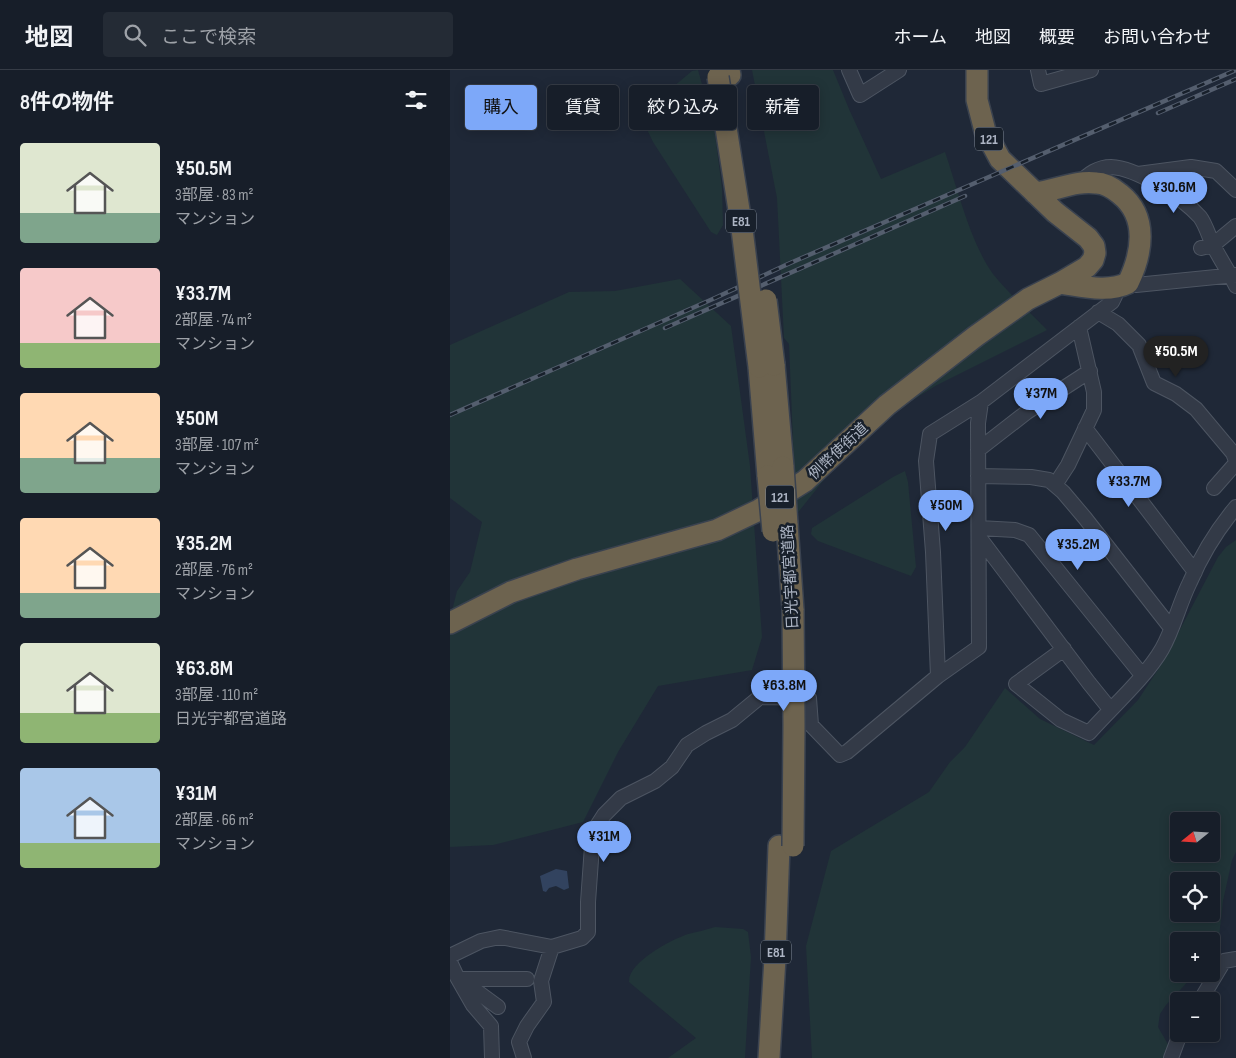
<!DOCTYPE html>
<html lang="ja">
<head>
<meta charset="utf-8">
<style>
  body { margin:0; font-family:"Sofia Sans Condensed","Noto Sans JP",sans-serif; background:#242b35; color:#f1f3f6; height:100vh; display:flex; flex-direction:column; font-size:19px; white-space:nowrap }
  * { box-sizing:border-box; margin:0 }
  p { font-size:16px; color:#9ea2a8 }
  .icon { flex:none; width:28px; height:28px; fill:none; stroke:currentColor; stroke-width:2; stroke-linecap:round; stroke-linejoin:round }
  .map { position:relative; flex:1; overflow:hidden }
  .details { display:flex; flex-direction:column; background:#171e29; width:450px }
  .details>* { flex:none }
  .hud { position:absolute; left:15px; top:15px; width:475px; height:45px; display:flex; gap:10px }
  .needle { width:32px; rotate:252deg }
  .controls { position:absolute; left:720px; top:742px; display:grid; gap:10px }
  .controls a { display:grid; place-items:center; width:50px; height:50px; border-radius:5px; background:#171e29; box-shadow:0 2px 12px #0003,0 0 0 1px #363c46; font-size:25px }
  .price { position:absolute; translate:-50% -42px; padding:0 11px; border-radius:18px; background:#7da8f9; color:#111; font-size:16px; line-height:32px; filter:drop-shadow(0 1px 2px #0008) }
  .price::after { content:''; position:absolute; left:50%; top:30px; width:15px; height:11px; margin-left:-8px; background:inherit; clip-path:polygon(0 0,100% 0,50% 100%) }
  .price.current { background:#222; color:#fff }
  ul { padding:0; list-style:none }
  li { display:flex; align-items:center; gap:15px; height:125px; padding:0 20px }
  li span { display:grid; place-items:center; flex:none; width:140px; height:100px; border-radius:5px; color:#555 }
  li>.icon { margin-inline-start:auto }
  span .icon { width:60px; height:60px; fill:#fffc; stroke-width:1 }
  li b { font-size:21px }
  h2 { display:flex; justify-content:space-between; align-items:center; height:60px; padding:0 20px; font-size:21px }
  .chip { padding:0 18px; border-radius:5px; background:#171e29; box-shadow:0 2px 12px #0003,0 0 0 1px #363c46; font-size:18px; line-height:45px }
  .chip.current { background:#7da8f9; color:#111 }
  header { display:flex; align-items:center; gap:30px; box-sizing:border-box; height:70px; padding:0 25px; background:#171e29; border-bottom:1px solid #363c46 }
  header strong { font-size:24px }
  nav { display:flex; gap:28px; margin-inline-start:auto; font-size:18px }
  .search { width:350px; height:45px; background:#242b35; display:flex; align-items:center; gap:12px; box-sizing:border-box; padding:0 18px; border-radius:5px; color:#9ea2a8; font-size:19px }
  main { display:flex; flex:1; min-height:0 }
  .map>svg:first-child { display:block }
  .green { fill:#213438; fill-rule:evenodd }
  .water { fill:#32435f }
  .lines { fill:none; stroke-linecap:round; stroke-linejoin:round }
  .minor-casing { stroke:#4d5562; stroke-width:16 }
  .highway-casing { stroke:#3a424f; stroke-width:24 }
  .minor { stroke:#333a47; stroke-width:14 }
  .highway { stroke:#6d634f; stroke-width:21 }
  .rail-casing { stroke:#545e6e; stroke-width:4.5 }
  .rail { stroke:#18202b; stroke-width:2.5; stroke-dasharray:8; stroke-linecap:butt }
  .highway-bridge-casing { stroke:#3a424f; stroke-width:24; stroke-linecap:butt }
  .highway-bridge { stroke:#6d634f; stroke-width:21 }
  .labels { text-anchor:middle; stroke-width:5; stroke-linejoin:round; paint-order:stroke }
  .shield { fill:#18202b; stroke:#808896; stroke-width:1 }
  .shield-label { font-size:14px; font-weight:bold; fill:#adb5c4 }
  .street-label { font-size:15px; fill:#adb5c4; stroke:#18202b }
</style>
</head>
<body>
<header>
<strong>地図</strong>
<div class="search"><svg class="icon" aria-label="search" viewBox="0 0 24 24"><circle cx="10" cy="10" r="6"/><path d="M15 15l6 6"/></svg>ここで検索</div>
<nav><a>ホーム</a><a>地図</a><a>概要</a><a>お問い合わせ</a></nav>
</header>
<main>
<section class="details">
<h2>8件の物件<svg class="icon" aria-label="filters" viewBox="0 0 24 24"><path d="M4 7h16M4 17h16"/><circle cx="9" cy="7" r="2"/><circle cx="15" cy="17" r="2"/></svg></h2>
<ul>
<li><span style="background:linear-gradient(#dfe7d0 70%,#7fa58c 0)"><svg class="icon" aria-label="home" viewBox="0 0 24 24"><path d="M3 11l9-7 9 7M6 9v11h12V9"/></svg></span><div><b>¥50.5M</b><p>3部屋 · 83 m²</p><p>マンション</p></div></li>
<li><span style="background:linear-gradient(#f6c9c9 75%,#8fb573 0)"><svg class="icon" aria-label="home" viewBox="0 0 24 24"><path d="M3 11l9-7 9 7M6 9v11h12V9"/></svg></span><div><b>¥33.7M</b><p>2部屋 · 74 m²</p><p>マンション</p></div></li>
<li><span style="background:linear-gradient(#ffd9b3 65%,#7fa58c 0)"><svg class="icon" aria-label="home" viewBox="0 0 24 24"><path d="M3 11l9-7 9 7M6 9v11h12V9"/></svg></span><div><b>¥50M</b><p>3部屋 · 107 m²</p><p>マンション</p></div></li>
<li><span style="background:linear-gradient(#ffd9b3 75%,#7fa58c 0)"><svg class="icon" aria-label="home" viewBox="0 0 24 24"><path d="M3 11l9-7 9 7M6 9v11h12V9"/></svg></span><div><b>¥35.2M</b><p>2部屋 · 76 m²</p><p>マンション</p></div></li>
<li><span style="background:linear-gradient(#dfe7d0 70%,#8fb573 0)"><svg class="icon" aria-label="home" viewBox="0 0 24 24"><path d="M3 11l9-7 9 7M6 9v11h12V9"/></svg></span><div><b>¥63.8M</b><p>3部屋 · 110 m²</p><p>日光宇都宮道路</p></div></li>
<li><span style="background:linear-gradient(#a9c7e8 75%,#8fb573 0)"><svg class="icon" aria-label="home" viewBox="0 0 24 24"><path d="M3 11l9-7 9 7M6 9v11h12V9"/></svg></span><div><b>¥31M</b><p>2部屋 · 66 m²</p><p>マンション</p></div></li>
</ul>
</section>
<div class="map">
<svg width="786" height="988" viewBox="0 0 786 988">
  <rect width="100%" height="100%" fill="#1f2837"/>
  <path class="green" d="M248 0 264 57 272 118 273 155 267 165 261 162 203 72 192 49 204 33 242 1Z
    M302 0H383L399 39 431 109 495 82C508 120 520 172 543 204 558 223 580 242 597 260L487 315 429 351 423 348 346 445 339 274 334 268 327 128Z
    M230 209 281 256 300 396 312 567 302 600 208 616 168 682 133 752 43 775 0 777V549L7 521 20 502 32 452 0 428V275L119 222 165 221Z
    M455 401 458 412 466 497 461 506 368 471 361 464 362 458 443 407Z
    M786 470V782L782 790 773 831 768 876 761 885V871H729V904H745L716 935 710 944 708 957 726 988H362L356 876 381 781 479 722 500 692 515 677 555 618 590 649 644 675 688 630 713 592 768 487 776 477ZM729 751H761V784H729ZM729 811H761V844H729Z
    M265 857 293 859 298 862 301 887 295 988H218L246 968 179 912C178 892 221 870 238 864 246 862 256 860 265 857Z"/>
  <path class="water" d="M106 799 117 801 119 818 114 820 106 816 99 818 96 822 93 821 90 806Z"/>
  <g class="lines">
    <defs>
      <path id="minor" d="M399 0 410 25 449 0
        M588 0 591 14 641 0
        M688 104 741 97 766 101 786 120
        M631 113C637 104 649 97 661 97 687 98 733 128 750 147 756 155 759 167 763 175 770 189 779 202 786 216
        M751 178 763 175 786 156
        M678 213 686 215 786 205
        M648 242 668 254 689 275 704 313 726 324 746 339 783 383 786 391
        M635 358 745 502
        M528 380 577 342 640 301
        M528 406 581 407 599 410 613 422 635 448 721 558
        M605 415 618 395 644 340V322L629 257
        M764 418 786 393
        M529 458 565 460 579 465 692 605
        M529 467 639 613 660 639
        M614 579 566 614 611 650 639 663C661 638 696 607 712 579 724 558 729 534 740 512 752 484 766 461 786 437
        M488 606 483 482 476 391 480 364 531 332
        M0 886 31 871 50 867 102 877 132 868 138 862V832L143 762 154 745 171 728 205 711 222 697 237 675 256 663 282 650 310 627 359 628 361 655 390 685 397 682 488 606 529 577 528 353 531 332 662 232 665 226 667 217
        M0 892 7 907 48 937
        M7 907 23 935 41 956 42 988
        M11 909H77
        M750 931 774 891 786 889
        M74 988 69 972 77 956 94 932 91 911 102 877
        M721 988 730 964"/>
      <path id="highway" d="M279 0 280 5
        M585 123C605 121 626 110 646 113 654 113 664 119 670 124 699 147 692 184 678 213 658 223 632 216 610 213
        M324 295 333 397
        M309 297 318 406
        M337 454 343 540
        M0 553 61 522 127 499 267 460 309 440 355 411 437 335 526 266 578 229 610 213 637 197 643 190 645 183 644 176 638 168 605 142 550 89 535 61 527 30V0
        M319 988 325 888 329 776"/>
    </defs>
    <use href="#minor" class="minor-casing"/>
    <use href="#highway" class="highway-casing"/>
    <use href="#minor" class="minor"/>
    <use href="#highway" class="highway"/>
    <defs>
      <path id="rail" d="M708 43 786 9
        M215 258 515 126
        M0 345 265 228 338 194 786 0"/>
    </defs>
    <use href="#rail" class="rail-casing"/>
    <use href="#rail" class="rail"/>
    <defs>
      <path id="highway-bridge" d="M268 7 292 159 309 297
        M316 230 324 295
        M333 397 337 454
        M318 406 323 461
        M343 540 344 655 343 776"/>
    </defs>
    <use href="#highway-bridge" class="highway-bridge-casing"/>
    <use href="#highway-bridge" class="highway-bridge"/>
  </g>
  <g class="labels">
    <g class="shield">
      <rect x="525" y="57.5" width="28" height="23" rx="4"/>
      <rect x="276" y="139.5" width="30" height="23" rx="4"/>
      <rect x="316" y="415.5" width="28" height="23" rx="4"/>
      <rect x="311" y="870.5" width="30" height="23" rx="4"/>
    </g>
    <g class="shield-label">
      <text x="539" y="74">121</text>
      <text x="291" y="156">E81</text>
      <text x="330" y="432">121</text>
      <text x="326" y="887">E81</text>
    </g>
    <g class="street-label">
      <text transform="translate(388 381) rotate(-43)" y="5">例幣使街道</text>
      <text transform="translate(340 507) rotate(-93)" y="5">日光宇都宮道路</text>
    </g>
  </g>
</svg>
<div class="controls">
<a><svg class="needle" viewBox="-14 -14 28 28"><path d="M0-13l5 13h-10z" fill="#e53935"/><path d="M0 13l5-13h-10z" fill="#9ea2a8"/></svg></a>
<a><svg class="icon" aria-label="locate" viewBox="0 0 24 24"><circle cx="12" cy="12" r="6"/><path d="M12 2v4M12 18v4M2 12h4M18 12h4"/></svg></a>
<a>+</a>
<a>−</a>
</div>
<b class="price" style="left:724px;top:144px">¥30.6M</b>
<b class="price current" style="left:726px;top:308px">¥50.5M</b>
<b class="price" style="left:591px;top:350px">¥37M</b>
<b class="price" style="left:679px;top:438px">¥33.7M</b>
<b class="price" style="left:496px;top:462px">¥50M</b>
<b class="price" style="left:628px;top:501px">¥35.2M</b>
<b class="price" style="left:334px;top:642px">¥63.8M</b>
<b class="price" style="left:154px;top:793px">¥31M</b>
<div class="hud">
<a class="chip current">購入</a>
<a class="chip">賃貸</a>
<a class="chip">絞り込み</a>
<a class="chip">新着</a>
</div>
</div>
</main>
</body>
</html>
